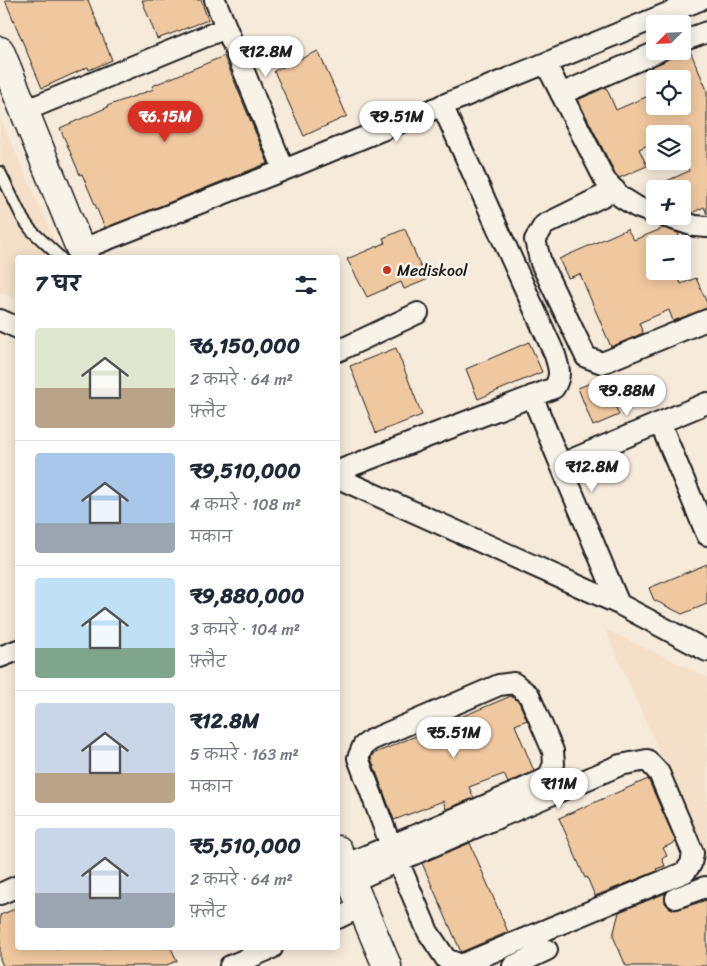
<!DOCTYPE html>
<html lang="hi">
<head>
<meta charset="utf-8">
<style>
  body { margin:0; font-family:Sriracha,"Playpen Sans Deva",sans-serif; background:#f2f2f3; color:#1f2937; height:100vh; display:flex; flex-direction:column; font-size:19px; white-space:nowrap }
  * { box-sizing:border-box; margin:0 }
  p { font-size:16px; color:#747a83 }
  .icon { flex:none; width:28px; height:28px; fill:none; stroke:currentColor; stroke-width:2; stroke-linecap:round; stroke-linejoin:round }
  .map { position:relative; flex:1; overflow:hidden }
  .details { position:absolute; left:15px; top:255px; width:325px; height:695px; display:flex; flex-direction:column; background:#fff; border-radius:5px; box-shadow:0 2px 12px #0003 }
  .details>* { flex:none }
  .needle { width:32px; rotate:246deg }
  .controls { position:absolute; left:646px; top:15px; display:grid; gap:10px }
  .controls a { display:grid; place-items:center; width:45px; height:45px; border-radius:5px; background:#fff; box-shadow:0 2px 12px #0003; font-size:25px }
  .price { position:absolute; translate:-50% -42px; padding:0 11px; border-radius:18px; background:#fff; color:#222; font-size:16px; line-height:32px; filter:drop-shadow(0 1px 2px #0008) }
  .price::after { content:''; position:absolute; left:50%; top:30px; width:15px; height:11px; margin-left:-8px; background:inherit; clip-path:polygon(0 0,100% 0,50% 100%) }
  .price.current { background:#d93025; color:#fff }
  ul { padding:0; list-style:none }
  li { display:flex; align-items:center; gap:15px; height:125px; padding:0 20px }
  li+li { border-top:1px solid #e0e1e3 }
  li span { display:grid; place-items:center; flex:none; width:140px; height:100px; border-radius:5px; color:#555 }
  li>.icon { margin-inline-start:auto }
  span .icon { width:60px; height:60px; fill:#fffc; stroke-width:1 }
  li b { font-size:21px }
  h2 { display:flex; justify-content:space-between; align-items:center; height:60px; padding:0 20px; font-size:21px }
  .map>svg:first-child { display:block }
  .built { fill:#f4e0c9 }
  .building { fill:#f0c8a0; stroke:#1c1c1c }
  .lines { fill:none; stroke-linecap:round; stroke-linejoin:round }
  .lane-casing { stroke:#1c1c1c; stroke-width:14 }
  .street-casing { stroke:#1c1c1c; stroke-width:24 }
  .secondary-casing { stroke:#1c1c1c; stroke-width:31 }
  .lane { stroke:#f7f3e8; stroke-width:10 }
  .street { stroke:#f7f3e8; stroke-width:20 }
  .secondary { stroke:#f7f3e8; stroke-width:28 }
  .poi-dot { fill:#c8321e; stroke:#f7f3e8; stroke-width:2 }
  .labels { text-anchor:middle; stroke-width:5; stroke-linejoin:round; paint-order:stroke }
  .poi-label { font-size:16px; fill:#1c1c1c; stroke:#f7f3e8; text-anchor:start }
</style>
</head>
<body>
<div class="map">
<svg width="707" height="966" viewBox="0 0 707 966">
  <rect width="100%" height="100%" fill="#f6eada"/>
  <filter id="ink" filterUnits="userSpaceOnUse"><feTurbulence type="fractalNoise" baseFrequency=".02" numOctaves="2"/><feDisplacementMap in="SourceGraphic" scale="10" xChannelSelector="R" yChannelSelector="G"/><feConvolveMatrix kernelMatrix="1 2 1 2 8 2 1 2 1" color-interpolation-filters="sRGB"/></filter>
  <g filter="url(#ink)">
    <path class="built" d="M0 117 62 257 18 258 17 299 0 293Z
      M605 629 707 677V860L653 738Z"/>
    <path class="building" d="M5 0H88L112 60 89 70 88 67 42 88Z
      M142 0H201L208 20 157 39Z
      M318 51 347 116 304 136 274 71Z
      M690 51 707 90V214L704 207 692 213 682 209V189H649L689 171 682 157V130L674 134H655V142L639 149 647 166 619 178 615 173 578 100 606 87 616 110 655 93V106H682V79H656L651 67 681 53Z
      M224 56 268 163 105 228 82 174 80 175 60 128 108 107 107 106 154 89 152 86Z
      M664 228 678 233 682 244H655V271H676L681 284 696 278 707 303V308L673 321 669 310 639 323 643 333 611 347 580 274 568 278 559 259 627 229 634 240Z
      M405 229 426 280 404 289 401 282 367 297 347 259 385 243 383 238Z
      M529 342 542 372 478 399 466 369Z
      M396 348 422 415 376 433 350 366Z
      M604 378 619 415 593 426 578 388Z
      M707 564V604L682 614 654 600 649 588Z
      M511 696 519 702 527 720 515 725 534 771 508 783 504 774 469 787 474 798 446 809 443 801 394 820 371 758 373 754Z
      M648 779 676 842 663 848 667 856 662 858 665 866 656 869 657 871 595 896 587 877 585 878 559 818Z
      M470 843 508 932 461 952 422 863Z
      M666 893 665 903 669 907 675 910 707 900V966H626L613 936 619 912Z
      M18 908V948H171L177 961 164 966H3L0 959V915Z"/>
    <g class="lines">
      <defs>
        <path id="lane" d="M0 172 23 219 31 230 61 258"/>
        <path id="street" d="M215 0 284 170
          M682 41 707 32
          M546 64 605 180 621 197 637 207 655 214
          M561 94 659 51
          M24 111 226 28
          M615 190 544 225 535 240 541 263 586 357 602 363 707 320
          M664 216 695 226 707 227
          M80 250 284 170 700 0
          M0 320 18 328
          M338 351 418 313
          M532 396 619 604
          M660 423 707 535
          M561 464 707 403
          M338 471 554 388C562 375 559 369 555 355L442 105
          M338 478 619 604 707 651
          M0 657 18 650
          M344 865C412 837 481 808 548 778L554 764 553 751 529 695 514 683 499 685 371 740 363 746 358 758 391 846
          M351 882 398 861 620 765 647 760 659 773 693 853 691 864 685 872 461 965 446 959 428 932 398 861
          M0 894 18 886
          M676 898 705 887 707 888
          M338 918 361 907
          M230 966 272 948
          M513 966 547 950"/>
        <path id="secondary" d="M0 51 84 258
          M338 850 387 966"/>
      </defs>
      <use href="#lane" class="lane-casing"/>
      <use href="#street" class="street-casing"/>
      <use href="#secondary" class="secondary-casing"/>
      <use href="#lane" class="lane"/>
      <use href="#street" class="street"/>
      <use href="#secondary" class="secondary"/>
    </g>
  </g>
  <circle class="poi-dot" cx="387" cy="270" r="5"/>
  <g class="labels">
    <g class="poi-label">
      <text x="397" y="276">Mediskool</text>
    </g>
  </g>
</svg>
<div class="controls">
<a><svg class="needle" viewBox="-14 -14 28 28"><path d="M0-13l5 13h-10z" fill="#e53935"/><path d="M0 13l5-13h-10z" fill="#747a83"/></svg></a>
<a><svg class="icon" aria-label="locate" viewBox="0 0 24 24"><circle cx="12" cy="12" r="6"/><path d="M12 2v4M12 18v4M2 12h4M18 12h4"/></svg></a>
<a><svg class="icon" aria-label="layers" viewBox="0 0 24 24"><path d="M12 4l9 5-9 5-9-5zM3 14l9 5 9-5"/></svg></a>
<a>+</a>
<a>−</a>
</div>
<b class="price" style="left:266px;top:78px">₹12.8M</b>
<b class="price current" style="left:165px;top:143px">₹6.15M</b>
<b class="price" style="left:397px;top:143px">₹9.51M</b>
<b class="price" style="left:627px;top:417px">₹9.88M</b>
<b class="price" style="left:592px;top:493px">₹12.8M</b>
<b class="price" style="left:454px;top:759px">₹5.51M</b>
<b class="price" style="left:559px;top:810px">₹11M</b>
<section class="details">
<h2>7 घर<svg class="icon" aria-label="filters" viewBox="0 0 24 24"><path d="M4 7h16M4 17h16"/><circle cx="9" cy="7" r="2"/><circle cx="15" cy="17" r="2"/></svg></h2>
<ul>
<li><span style="background:linear-gradient(#dfe7d0 60%,#b9a48a 0)"><svg class="icon" aria-label="home" viewBox="0 0 24 24"><path d="M3 11l9-7 9 7M6 9v11h12V9"/></svg></span><div><b>₹6,150,000</b><p>2 कमरे · 64 m²</p><p>फ़्लैट</p></div></li>
<li><span style="background:linear-gradient(#a9c7e8 70%,#9aa5b1 0)"><svg class="icon" aria-label="home" viewBox="0 0 24 24"><path d="M3 11l9-7 9 7M6 9v11h12V9"/></svg></span><div><b>₹9,510,000</b><p>4 कमरे · 108 m²</p><p>मकान</p></div></li>
<li><span style="background:linear-gradient(#bfe0f5 70%,#7fa58c 0)"><svg class="icon" aria-label="home" viewBox="0 0 24 24"><path d="M3 11l9-7 9 7M6 9v11h12V9"/></svg></span><div><b>₹9,880,000</b><p>3 कमरे · 104 m²</p><p>फ़्लैट</p></div></li>
<li><span style="background:linear-gradient(#c9d6e8 70%,#b9a48a 0)"><svg class="icon" aria-label="home" viewBox="0 0 24 24"><path d="M3 11l9-7 9 7M6 9v11h12V9"/></svg></span><div><b>₹12.8M</b><p>5 कमरे · 163 m²</p><p>मकान</p></div></li>
<li><span style="background:linear-gradient(#c9d6e8 65%,#9aa5b1 0)"><svg class="icon" aria-label="home" viewBox="0 0 24 24"><path d="M3 11l9-7 9 7M6 9v11h12V9"/></svg></span><div><b>₹5,510,000</b><p>2 कमरे · 64 m²</p><p>फ़्लैट</p></div></li>
</ul>
</section>
</div>
</body>
</html>
